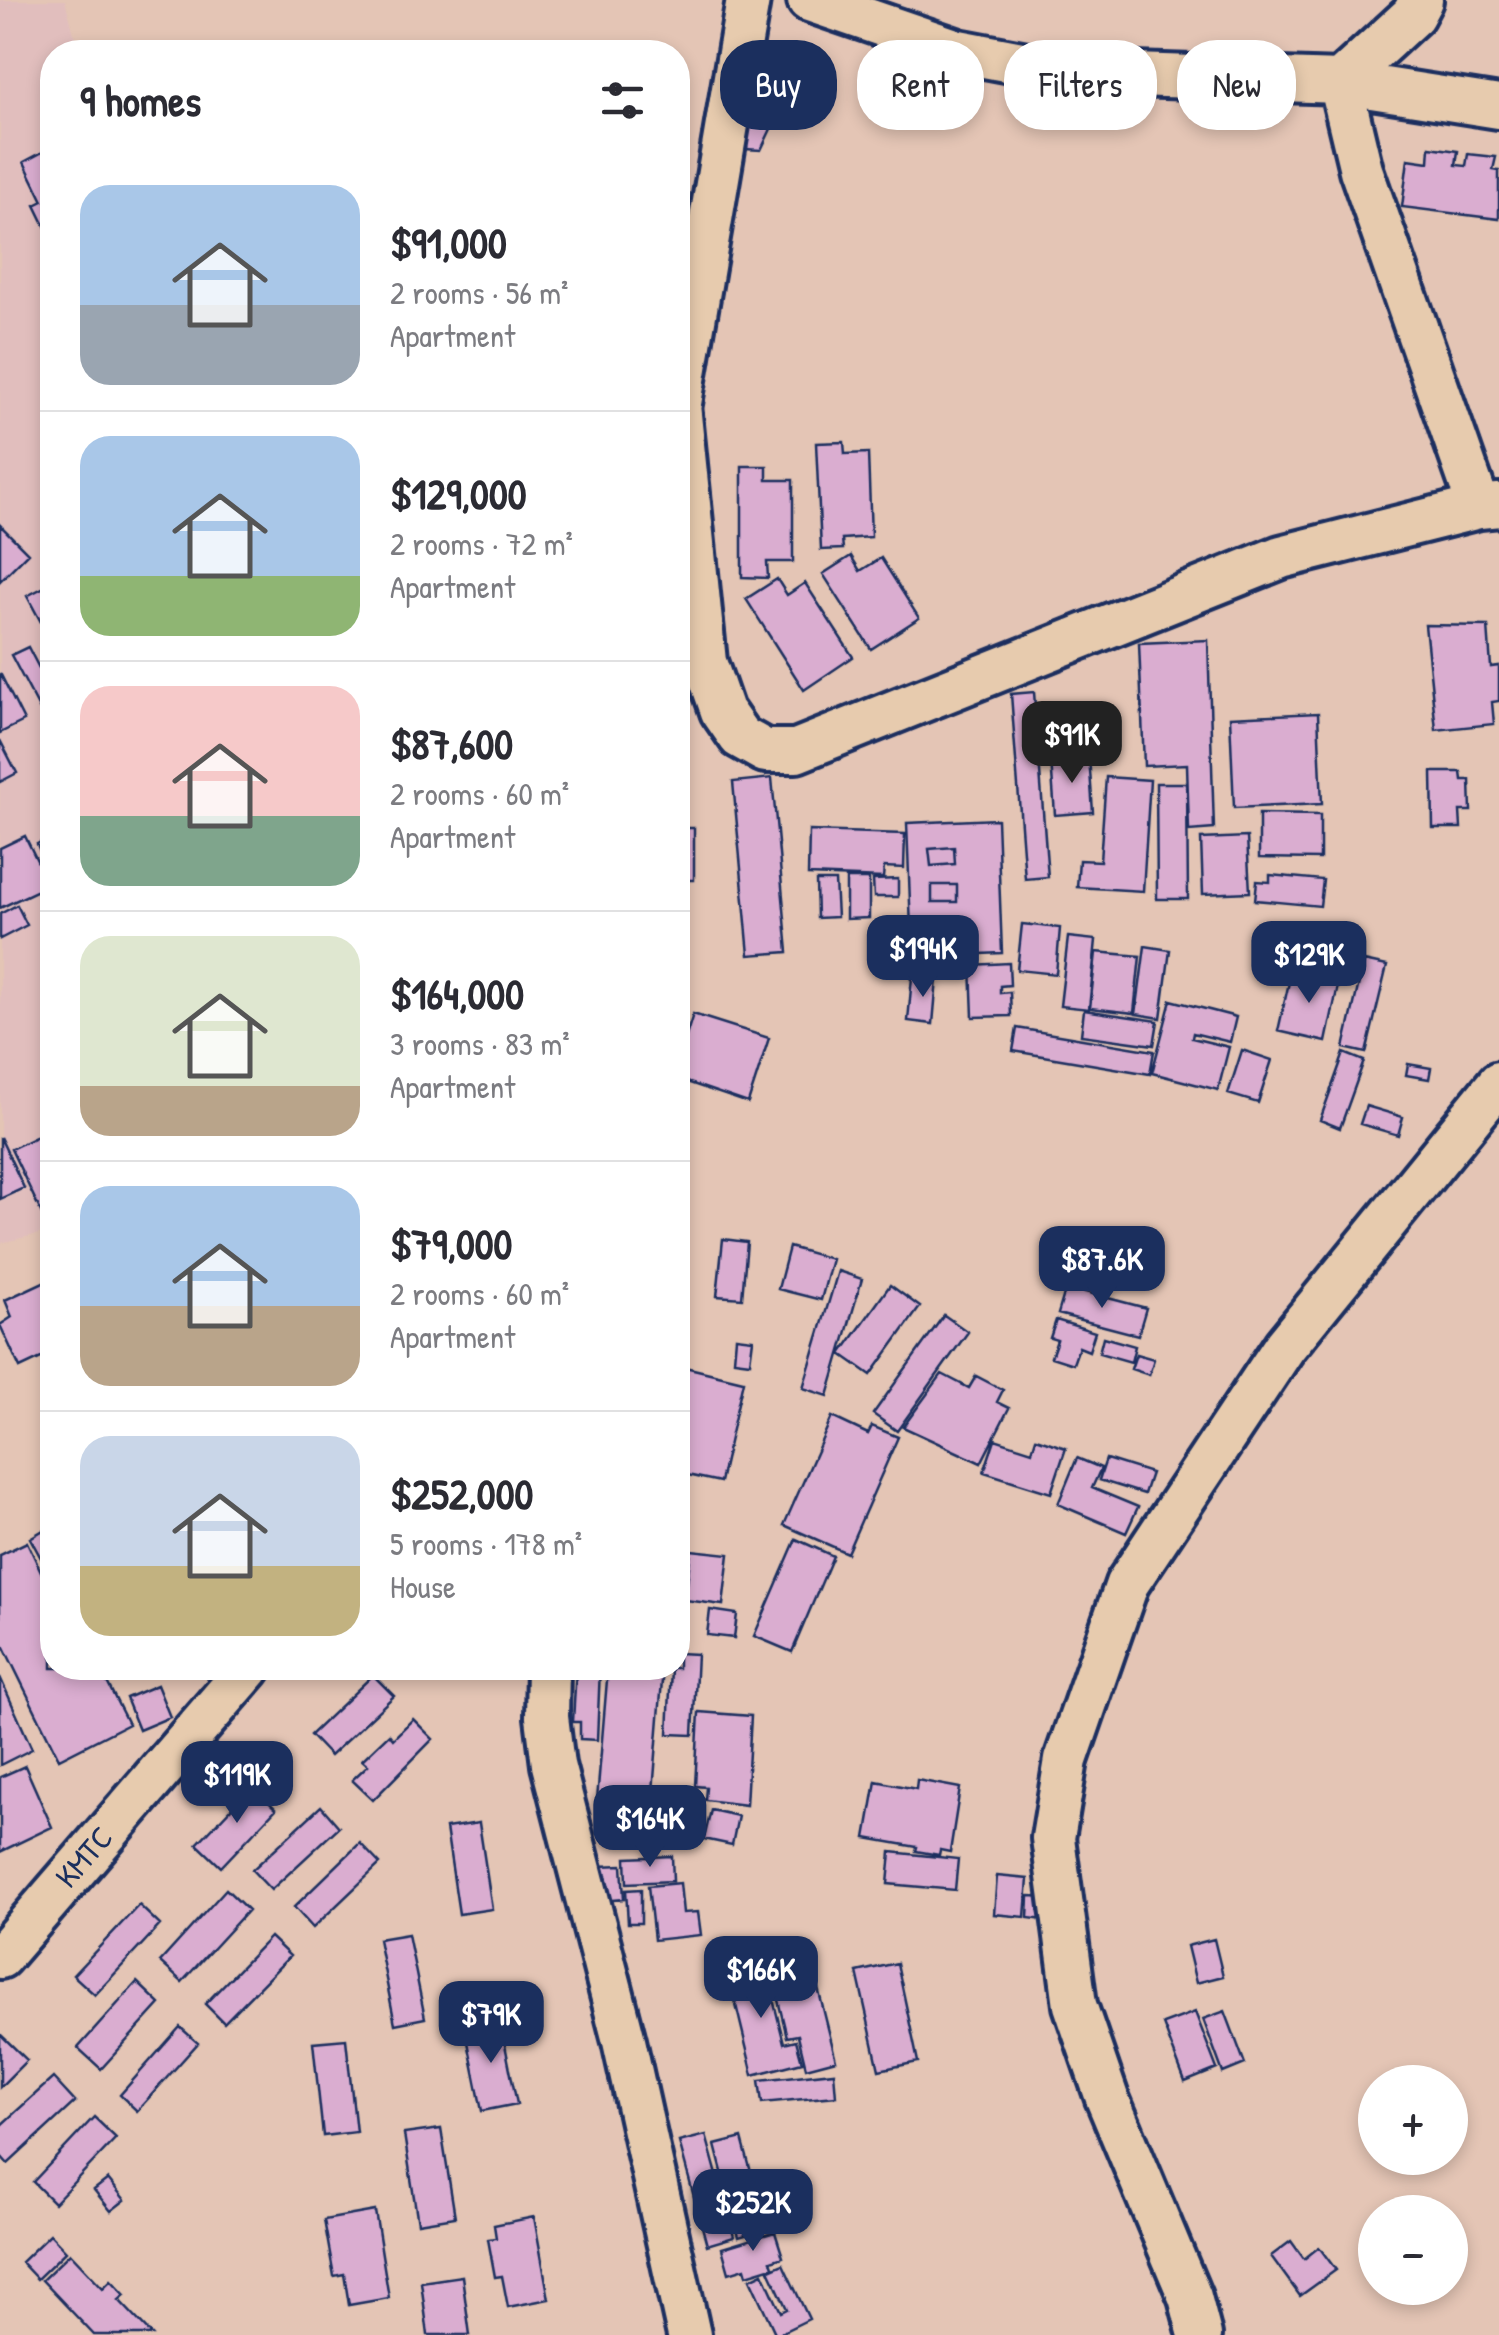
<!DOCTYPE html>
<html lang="en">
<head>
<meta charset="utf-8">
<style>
  body { margin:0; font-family:"Patrick Hand",sans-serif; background:#f7f7f7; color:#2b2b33; height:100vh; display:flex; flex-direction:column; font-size:38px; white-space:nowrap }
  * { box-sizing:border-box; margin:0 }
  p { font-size:32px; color:#7c7c81 }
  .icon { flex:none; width:55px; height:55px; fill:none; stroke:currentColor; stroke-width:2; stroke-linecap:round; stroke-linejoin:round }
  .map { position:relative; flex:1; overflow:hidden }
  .drawer { position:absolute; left:40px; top:40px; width:650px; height:1640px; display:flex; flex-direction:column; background:#fff; border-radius:40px; box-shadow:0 5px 15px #0003 }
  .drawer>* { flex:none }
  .banner { position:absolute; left:720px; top:40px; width:628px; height:90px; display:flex; gap:20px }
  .controls { position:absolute; left:1358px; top:2065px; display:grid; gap:20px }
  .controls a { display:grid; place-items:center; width:110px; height:110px; border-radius:50%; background:#fff; box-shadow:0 5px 15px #0003; font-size:50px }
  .price { position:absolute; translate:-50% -85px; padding:0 22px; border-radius:20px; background:#1b2f5e; color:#fff; font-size:32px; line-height:65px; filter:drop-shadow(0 2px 5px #0008) }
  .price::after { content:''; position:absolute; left:50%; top:60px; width:30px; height:22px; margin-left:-15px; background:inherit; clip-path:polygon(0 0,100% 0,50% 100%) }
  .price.selected { background:#222; color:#fff }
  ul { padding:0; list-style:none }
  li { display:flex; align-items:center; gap:30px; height:250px; padding:0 40px }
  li+li { border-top:2px solid #e1e1e2 }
  li span { display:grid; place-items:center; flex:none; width:280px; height:200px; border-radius:30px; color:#555 }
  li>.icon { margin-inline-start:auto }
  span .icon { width:120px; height:120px; fill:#fffc; stroke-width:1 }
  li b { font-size:42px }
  h2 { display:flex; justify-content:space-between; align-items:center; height:120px; padding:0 40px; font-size:42px }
  .pill { padding:0 35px; border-radius:40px; background:#fff; box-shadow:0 5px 15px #0003; font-size:35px; line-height:90px }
  .pill.selected { background:#1b2f5e; color:#fff }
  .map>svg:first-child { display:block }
  .built { fill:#e1bebd }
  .building { fill:#daadd0; stroke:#1b2f5e; stroke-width:2.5; fill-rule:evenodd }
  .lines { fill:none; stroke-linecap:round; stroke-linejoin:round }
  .minor-casing { stroke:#1b2f5e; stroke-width:50 }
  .minor { stroke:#e7cbae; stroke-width:42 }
  .labels { text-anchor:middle; stroke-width:9; stroke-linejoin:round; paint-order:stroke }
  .street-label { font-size:32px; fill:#1b2f5e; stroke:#e7cbae }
</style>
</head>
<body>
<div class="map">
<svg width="1499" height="2335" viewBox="0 0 1499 2335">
  <rect width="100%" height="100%" fill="#e4c5b5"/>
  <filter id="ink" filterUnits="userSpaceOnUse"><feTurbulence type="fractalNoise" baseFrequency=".01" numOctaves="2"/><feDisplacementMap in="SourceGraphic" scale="20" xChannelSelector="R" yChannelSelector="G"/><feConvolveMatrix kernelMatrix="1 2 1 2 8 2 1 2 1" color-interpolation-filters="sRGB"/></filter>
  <g filter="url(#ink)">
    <path class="built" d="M0 0H65L79 52H52V1231L0 1243Z"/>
    <path class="building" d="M741 116 771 129 761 150 728 148Z
      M52 147V240L35 205 43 201 24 162Z
      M1430 147 1458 151 1456 165 1466 166 1468 154 1496 157 1493 170 1499 171V219L1402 207 1408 159 1429 162Z
      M844 442 845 454 868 453 871 537 842 539 843 549 821 550 816 443Z
      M742 466H767V480H793V562H767L768 578 742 577Z
      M0 525 28 553 0 581Z
      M851 556 860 571 881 558 919 618 871 649 823 574Z
      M777 579 787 595 805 583 853 657 804 690 746 599Z
      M52 583V616L41 622 27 596Z
      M1425 625 1488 626 1491 667 1499 666V701L1492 702 1494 724 1436 730Z
      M1208 640 1214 829 1189 831 1187 764 1144 766 1139 643Z
      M28 647 52 693V733L11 655Z
      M0 673 24 721 0 733Z
      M1034 692 1048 877 1025 879 1011 694Z
      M1318 713 1322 804 1234 808 1230 717Z
      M0 740 17 773 0 782Z
      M1089 757 1093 812 1055 815 1051 760Z
      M1432 772H1461L1462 780H1470L1471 811H1460L1461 828H1433Z
      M1106 777 1150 780 1143 891 1077 887 1079 860 1100 861Z
      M772 778 788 952 749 955 733 782Z
      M1156 783H1187L1188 899H1157Z
      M1259 814 1320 815V859L1259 858Z
      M997 819 1002 953 912 957 907 823ZM954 847 955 864 931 866 929 849ZM932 885H957V902H932Z
      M678 828H694V880H678Z
      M809 831 905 834 904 868 884 867 883 878 808 875Z
      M25 836 49 885 0 908V848Z
      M52 836V880L37 844Z
      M1247 837 1250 892 1203 894 1201 839Z
      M954 847 955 864 931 866 929 849Z
      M1270 875 1323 880 1320 906 1255 900 1257 881 1270 882Z
      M846 879H869V918L846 919Z
      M898 879V897H874L873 880Z
      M816 881H835L837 917 817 918Z
      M932 885H957V902H932Z
      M17 905 27 925 0 939V914Z
      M1022 924 1060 928 1056 974 1017 970Z
      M1068 937 1096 940 1089 1009 1060 1006Z
      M1145 946 1170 950 1161 1018 1136 1014Z
      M1096 952 1140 956 1134 1013 1090 1008Z
      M1364 961 1387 966 1366 1053 1344 1048Z
      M1009 963 1010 985 1000 986V993L1010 992 1011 1016 973 1017 971 965Z
      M1292 969 1339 981 1326 1042 1278 1031Z
      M912 977 937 979 933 1024 908 1021Z
      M1171 1000 1236 1017 1230 1042 1193 1033 1192 1038 1229 1047 1218 1090 1152 1073Z
      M1084 1010 1158 1021 1154 1045 1081 1035Z
      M693 1014 769 1038 748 1103 678 1079V1062Z
      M1017 1028 1154 1051 1150 1074 1013 1051Z
      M1242 1050 1272 1060 1258 1103 1228 1094Z
      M1344 1053 1364 1061 1340 1128 1320 1120Z
      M1408 1064 1431 1068 1429 1079 1406 1075Z
      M1366 1106 1403 1117 1398 1135 1360 1124Z
      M52 1129V1209L42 1214 11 1149Z
      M0 1137 24 1188 0 1199Z
      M723 1239 747 1242 742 1298 717 1296Z
      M789 1247 832 1259 821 1300 778 1289Z
      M838 1271 862 1279 828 1396 803 1388Z
      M52 1278V1353L20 1368 0 1325 12 1317 5 1300Z
      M890 1285 920 1307 871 1375 841 1354Z
      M1066 1287 1146 1308 1138 1335 1058 1314Z
      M944 1315 968 1332 897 1431 873 1414Z
      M1056 1320 1095 1332 1089 1351 1079 1347 1073 1364 1051 1357 1057 1340 1050 1338Z
      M736 1337 753 1339 750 1362 734 1360Z
      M1103 1337 1135 1346 1131 1362 1099 1353Z
      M1136 1354 1154 1359 1149 1375 1131 1369Z
      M685 1367 743 1381 720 1482 678 1473V1399Z
      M942 1374 969 1388 976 1376 1003 1390 997 1402 1009 1408 981 1463 903 1427Z
      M832 1417 868 1434 872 1426 898 1437 847 1553 784 1525Z
      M1036 1438 1066 1448 1051 1493 984 1472 995 1439 1032 1451Z
      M1077 1458 1101 1468 1092 1488 1138 1507 1126 1533 1058 1504Z
      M1106 1459 1151 1473 1144 1494 1099 1480Z
      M52 1525V1566L47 1569 30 1538Z
      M796 1539 833 1556 792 1652 754 1636Z
      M27 1542 46 1582 52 1578V1668H100L128 1724 59 1759 0 1639V1555Z
      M691 1550 729 1554 723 1605 685 1600Z
      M710 1610 737 1614 734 1638 707 1635Z
      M678 1653 697 1654 693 1735 668 1734 671 1668H678Z
      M576 1668H600L597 1740 580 1739V1722H573Z
      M608 1668H663L652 1804 597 1800Z
      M373 1675 394 1696 330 1756 310 1735Z
      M0 1677 32 1749 0 1765Z
      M157 1685 170 1717 139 1730 126 1698Z
      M699 1712 751 1716 746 1805 705 1800 706 1787 695 1786Z
      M413 1719 433 1739 373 1800 352 1780 368 1765 362 1760 389 1734 393 1739Z
      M25 1766 52 1827 0 1852V1777Z
      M917 1780 960 1788 950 1852 940 1850 939 1855 916 1851 917 1847 866 1838 876 1781 916 1789Z
      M252 1786 276 1809 221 1867 197 1844Z
      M321 1806 339 1827 271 1890 252 1870Z
      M711 1810 738 1816 732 1845 704 1839Z
      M479 1823 492 1909 459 1914 446 1828Z
      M360 1843 380 1864 313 1928 294 1907Z
      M891 1852 958 1859 955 1890 888 1884Z
      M672 1856 673 1881 627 1883 626 1858Z
      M622 1865 624 1899 602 1901 599 1866Z
      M997 1876 1028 1879 1025 1917 994 1914Z
      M680 1883 683 1913 698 1912 701 1935 654 1940 648 1886Z
      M226 1889 248 1910 182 1982 160 1962Z
      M641 1889V1923H628L626 1890Z
      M1029 1896 1047 1897 1045 1920 1028 1918Z
      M139 1905 160 1925 95 1995 73 1975Z
      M408 1934 425 2018 395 2024 378 1939Z
      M270 1937 290 1956 224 2023 205 2004Z
      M1214 1939 1223 1976 1196 1983 1187 1946Z
      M810 1956 836 2060 806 2068 798 2035 787 2037 770 1967Z
      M764 1963 784 2043 796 2040 802 2062 753 2075 728 1972Z
      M897 1963 918 2062 879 2070 857 1972Z
      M137 1982 160 2004 101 2069 78 2048Z
      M1225 2011 1245 2064 1223 2073 1203 2019Z
      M1195 2012 1217 2069 1185 2082 1163 2024Z
      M500 2020 517 2104 482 2111 465 2027Z
      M180 2027 198 2043 137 2111 120 2095Z
      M0 2034 27 2060 0 2087Z
      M346 2039 356 2132 323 2136 313 2042Z
      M834 2072 836 2096 762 2103 759 2080Z
      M53 2078 75 2102 8 2164 0 2155V2126Z
      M94 2117 116 2138 54 2203 33 2182Z
      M441 2129 455 2217 418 2223 404 2134Z
      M706 2135 734 2237 707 2245 679 2142Z
      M742 2138 766 2229 739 2237 715 2145Z
      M108 2179 125 2200 111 2211 94 2190Z
      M375 2211 389 2298 349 2305 344 2274 334 2276 324 2220Z
      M534 2217 549 2299 508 2307 502 2276 495 2277 488 2239 496 2238 494 2225Z
      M775 2232 783 2257 771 2261 773 2267 747 2275 745 2268 729 2273 722 2248Z
      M50 2234 66 2251 37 2279 21 2262Z
      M1291 2241 1304 2259 1319 2247 1336 2270 1300 2296 1271 2256Z
      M70 2253 103 2288 111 2280 125 2295 119 2300 152 2335H94L42 2280Z
      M783 2264 809 2319 776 2335 750 2279 763 2273 781 2312 787 2309 769 2270Z
      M462 2276 470 2335H428L421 2282Z"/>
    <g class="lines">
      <defs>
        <path id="minor" d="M809 0 958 51 1075 73 1340 82 1499 107
          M1421 0 1413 15 1340 82 1361 170 1479 507
          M679 405 705 662 722 711 740 737 765 751H796L1281 557 1479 507 1499 505
          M678 415 748 0
          M548 1668 547 1717 553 1765 624 2041 689 2335
          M0 1957 249 1668
          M1200 2335 1190 2297 1107 2098 1075 2005 1053 1838 1066 1760 1127 1584 1285 1346 1499 1083"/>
      </defs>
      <use href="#minor" class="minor-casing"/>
      <use href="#minor" class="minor"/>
    </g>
  </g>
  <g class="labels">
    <g class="street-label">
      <text transform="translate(84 1857) rotate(-49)" y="11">KMTC</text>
    </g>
  </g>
</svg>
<div class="controls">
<a>+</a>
<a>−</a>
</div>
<b class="price selected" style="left:1072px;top:786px">$91K</b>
<b class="price" style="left:923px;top:1000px">$194K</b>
<b class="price" style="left:1309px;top:1006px">$129K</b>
<b class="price" style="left:1102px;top:1311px">$87.6K</b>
<b class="price" style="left:237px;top:1826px">$119K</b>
<b class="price" style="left:650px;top:1870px">$164K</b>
<b class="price" style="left:761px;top:2021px">$166K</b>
<b class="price" style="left:491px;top:2066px">$79K</b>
<b class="price" style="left:753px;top:2254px">$252K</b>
<div class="banner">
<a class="pill selected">Buy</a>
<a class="pill">Rent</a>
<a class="pill">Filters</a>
<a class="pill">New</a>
</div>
<section class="drawer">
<h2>9 homes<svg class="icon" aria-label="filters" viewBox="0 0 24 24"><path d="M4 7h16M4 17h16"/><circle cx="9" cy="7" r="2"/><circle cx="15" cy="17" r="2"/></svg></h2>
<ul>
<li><span style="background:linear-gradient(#a9c7e8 60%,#9aa5b1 0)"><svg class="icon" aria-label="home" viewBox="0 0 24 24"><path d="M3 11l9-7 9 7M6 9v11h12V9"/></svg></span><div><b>$91,000</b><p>2 rooms · 56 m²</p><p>Apartment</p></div></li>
<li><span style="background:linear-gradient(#a9c7e8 70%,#8fb573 0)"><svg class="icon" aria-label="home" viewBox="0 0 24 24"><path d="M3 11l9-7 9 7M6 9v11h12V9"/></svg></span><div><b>$129,000</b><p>2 rooms · 72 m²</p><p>Apartment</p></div></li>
<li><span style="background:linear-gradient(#f6c9c9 65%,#7fa58c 0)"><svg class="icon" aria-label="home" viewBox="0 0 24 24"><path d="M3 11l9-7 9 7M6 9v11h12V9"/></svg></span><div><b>$87,600</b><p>2 rooms · 60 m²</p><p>Apartment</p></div></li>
<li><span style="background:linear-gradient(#dfe7d0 75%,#b9a48a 0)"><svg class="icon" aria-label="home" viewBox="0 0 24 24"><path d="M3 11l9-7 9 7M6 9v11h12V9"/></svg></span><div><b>$164,000</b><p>3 rooms · 83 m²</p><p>Apartment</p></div></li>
<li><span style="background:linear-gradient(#a9c7e8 60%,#b9a48a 0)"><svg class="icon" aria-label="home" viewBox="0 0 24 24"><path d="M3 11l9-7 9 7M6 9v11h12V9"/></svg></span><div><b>$79,000</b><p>2 rooms · 60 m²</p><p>Apartment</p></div></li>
<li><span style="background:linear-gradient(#c9d6e8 65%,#c2b280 0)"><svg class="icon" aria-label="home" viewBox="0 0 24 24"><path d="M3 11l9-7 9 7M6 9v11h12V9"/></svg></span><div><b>$252,000</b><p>5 rooms · 178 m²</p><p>House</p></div></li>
</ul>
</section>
</div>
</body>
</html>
